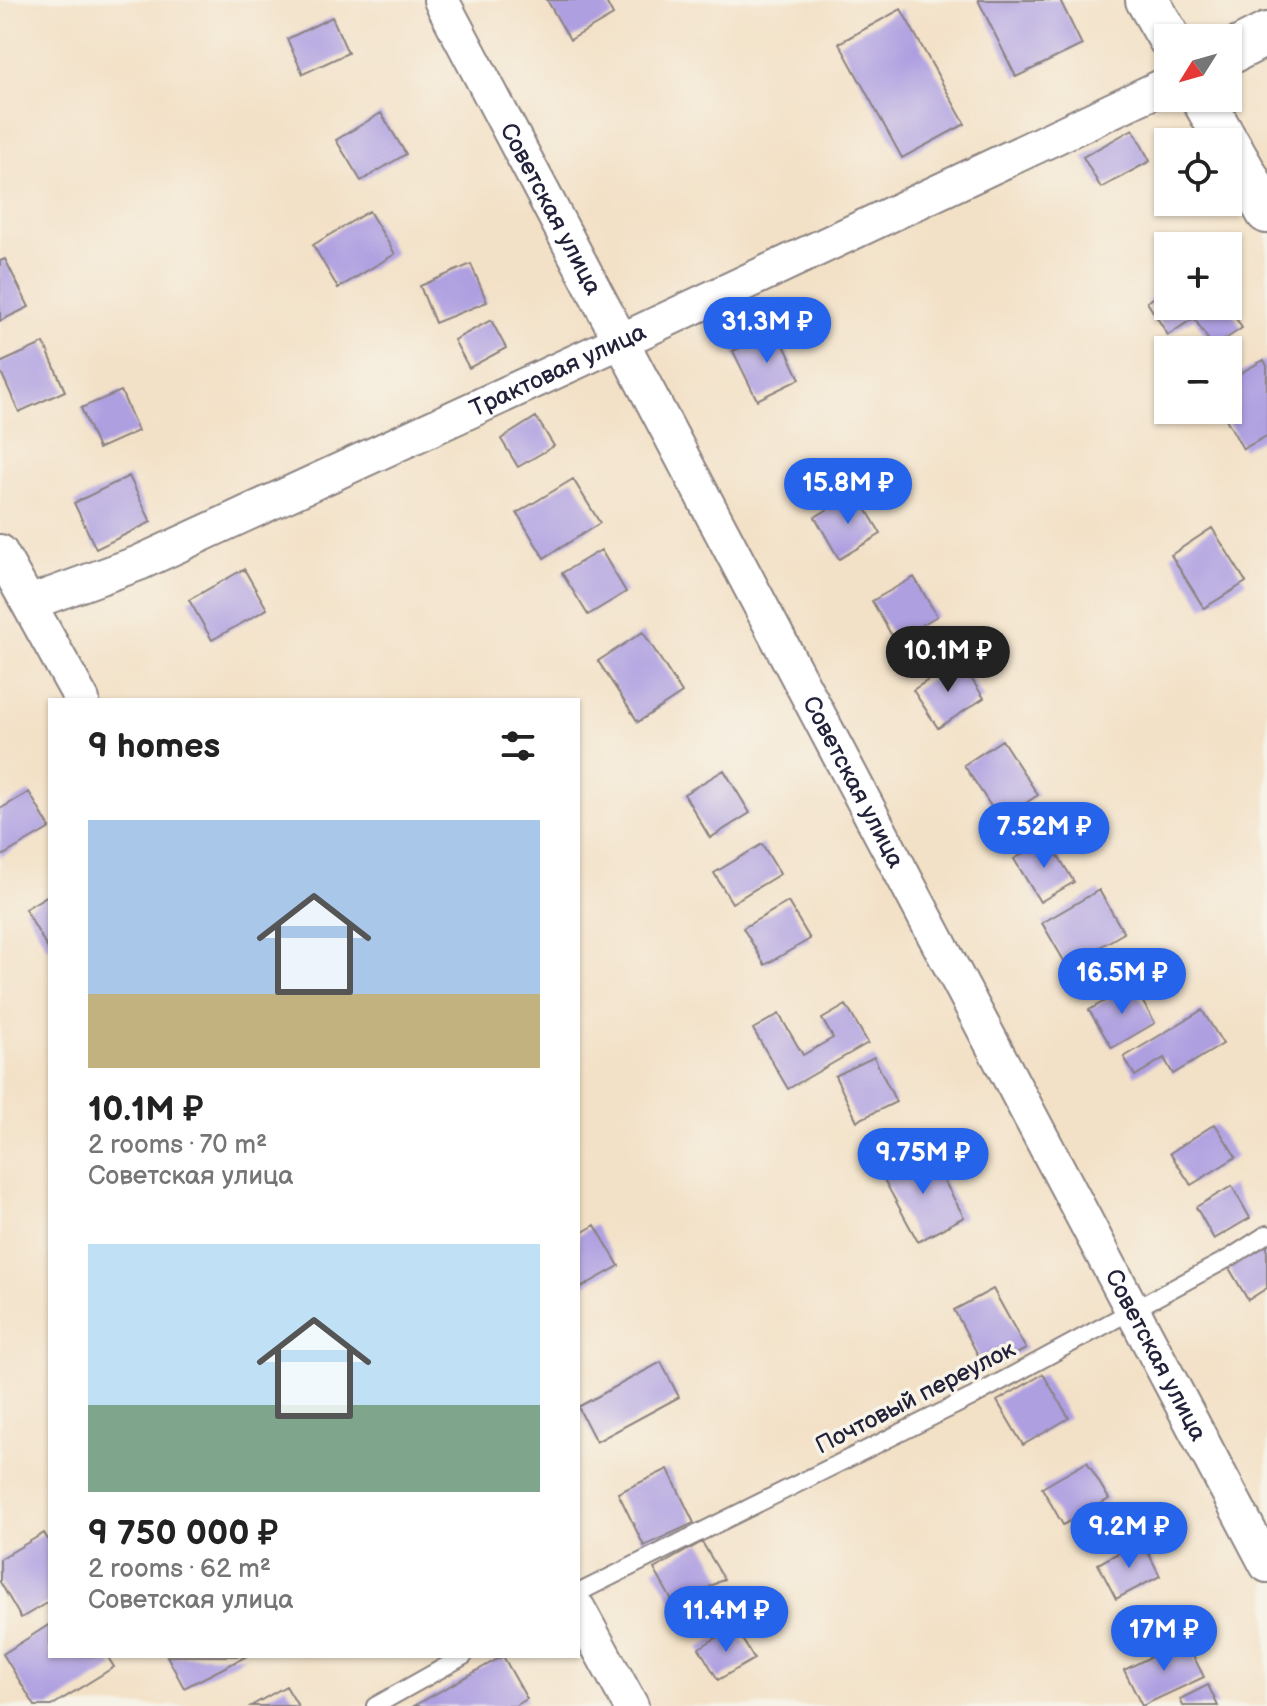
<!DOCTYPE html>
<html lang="en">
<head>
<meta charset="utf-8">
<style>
  body { margin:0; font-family:"Balsamiq Sans",sans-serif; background:#f6f6f6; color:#222; height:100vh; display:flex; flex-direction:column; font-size:30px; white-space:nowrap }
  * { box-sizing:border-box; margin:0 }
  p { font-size:26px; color:#767676 }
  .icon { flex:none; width:44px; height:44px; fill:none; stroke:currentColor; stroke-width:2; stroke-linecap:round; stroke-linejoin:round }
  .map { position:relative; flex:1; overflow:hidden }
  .side { position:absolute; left:48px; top:698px; width:532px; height:960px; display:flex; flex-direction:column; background:#fff; border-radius:0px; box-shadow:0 2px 6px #0004 }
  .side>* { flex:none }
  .needle { width:52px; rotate:233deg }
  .tools { position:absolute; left:1154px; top:24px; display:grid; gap:16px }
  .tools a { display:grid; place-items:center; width:88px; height:88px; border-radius:0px; background:#fff; box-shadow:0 2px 6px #0004; font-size:40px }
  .price { position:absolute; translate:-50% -68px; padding:0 18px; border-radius:28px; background:#2563eb; color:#fff; font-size:26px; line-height:52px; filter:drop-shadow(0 2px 4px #0008) }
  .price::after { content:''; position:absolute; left:50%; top:48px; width:24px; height:18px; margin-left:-12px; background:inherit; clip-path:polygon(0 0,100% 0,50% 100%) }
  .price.current { background:#222; color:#fff }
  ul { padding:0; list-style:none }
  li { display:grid; align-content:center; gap:16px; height:424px; padding:0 40px }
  li span { display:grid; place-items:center; height:248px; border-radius:0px; color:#555 }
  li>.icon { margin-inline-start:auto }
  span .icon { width:144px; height:144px; fill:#fffc; stroke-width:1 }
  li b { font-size:34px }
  h2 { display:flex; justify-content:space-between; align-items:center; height:96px; padding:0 40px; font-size:34px }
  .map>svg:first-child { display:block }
  .building { fill:#ae9fe1 }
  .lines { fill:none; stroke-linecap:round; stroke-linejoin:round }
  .service-casing { stroke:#8a8281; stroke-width:20 }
  .minor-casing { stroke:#8a8281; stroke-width:38 }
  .tertiary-casing { stroke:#8a8281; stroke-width:46 }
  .service { stroke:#fff; stroke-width:16 }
  .minor { stroke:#fff; stroke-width:34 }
  .tertiary { stroke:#fff; stroke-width:42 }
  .labels { text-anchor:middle; stroke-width:7; stroke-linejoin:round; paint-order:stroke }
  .street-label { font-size:24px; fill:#22223b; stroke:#f7f3e8 }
</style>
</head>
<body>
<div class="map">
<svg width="1267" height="1706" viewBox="0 0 1267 1706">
  <rect width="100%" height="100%" fill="#f7f3e8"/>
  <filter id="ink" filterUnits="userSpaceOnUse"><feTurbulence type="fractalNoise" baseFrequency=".0125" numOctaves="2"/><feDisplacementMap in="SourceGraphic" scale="16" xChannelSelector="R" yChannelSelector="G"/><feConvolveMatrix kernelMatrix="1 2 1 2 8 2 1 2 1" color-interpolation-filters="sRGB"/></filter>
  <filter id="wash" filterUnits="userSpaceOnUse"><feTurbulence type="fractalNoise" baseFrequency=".006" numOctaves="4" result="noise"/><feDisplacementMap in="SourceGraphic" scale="32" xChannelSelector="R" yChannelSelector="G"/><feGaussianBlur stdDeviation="1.8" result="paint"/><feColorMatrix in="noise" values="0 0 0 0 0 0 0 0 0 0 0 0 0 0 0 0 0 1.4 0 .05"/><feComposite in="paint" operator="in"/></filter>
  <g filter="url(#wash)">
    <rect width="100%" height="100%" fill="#f3e1c7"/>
    <g id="blocks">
      <path class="building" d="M547 0H605L613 15 570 40Z
        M978 0H1060L1082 45 1016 77Z
        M901 9 965 124 902 158 839 43Z
        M332 17 348 53 303 74 287 39Z
        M381 113 406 154 361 181 336 140Z
        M1133 129 1150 161 1101 188 1083 157Z
        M369 211 395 254 338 288 313 245Z
        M5 259 29 307 0 321V261Z
        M471 264 487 302 435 323 420 286Z
        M1168 289V306H1228L1242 328 1213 347 1194 318 1168 335 1147 302Z
        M491 320 506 348 469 368 454 340Z
        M777 330 800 379 757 400 733 351Z
        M44 343 65 391 19 412 0 370V363Z
        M1264 360 1267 366V436L1243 449 1221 410H1228V380Z
        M121 391 138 431 98 449 81 408Z
        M536 417 554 446 518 467 501 439Z
        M129 476 151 522 96 549 74 503Z
        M573 479 600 523 544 558 517 513Z
        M856 492 881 534 839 559 815 517Z
        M1212 528 1246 582 1204 608 1171 555Z
        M601 550 626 592 588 615 562 573Z
        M244 569 267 609 212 640 189 600Z
        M914 577 937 616 895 641 872 601Z
        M643 632 682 693 638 722 598 661Z
        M959 660 984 698 938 728 913 690Z
        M1002 740 1038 795 1000 820 964 765Z
        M724 770 750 813 710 838 684 794Z
        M29 792 50 828 0 857V809Z
        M1048 839 1074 882 1040 902 1014 859Z
        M762 844 780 874 732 903 714 873Z
        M1099 890 1124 933 1067 966 1042 923Z
        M50 894V947L48 949 25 909Z
        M788 902 810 939 765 965 743 928Z
        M1133 985 1155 1023 1112 1048 1089 1010Z
        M846 1005 868 1043 788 1089 753 1029 779 1014 803 1055 833 1038 822 1019Z
        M1202 1010 1223 1044 1173 1074 1164 1058 1135 1076 1124 1057Z
        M874 1057 896 1102 857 1121 835 1076Z
        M1215 1124 1236 1157 1191 1185 1170 1153Z
        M928 1151 964 1217 918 1242 882 1176Z
        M1232 1186 1250 1218 1214 1239 1196 1207Z
        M595 1225 619 1266 578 1289V1235Z
        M1267 1245V1288L1248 1300 1229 1268Z
        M993 1289 1026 1349 986 1370 954 1310Z
        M661 1362 679 1397 596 1442 578 1407Z
        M1043 1374 1069 1418 1023 1445 997 1401Z
        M1087 1462 1109 1499 1063 1525 1042 1488Z
        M668 1469 694 1523 644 1546 618 1493Z
        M44 1533 50 1543V1601L21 1618 0 1582V1559Z
        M1142 1540 1160 1576 1116 1599 1098 1564Z
        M702 1542 724 1579 675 1606 654 1569Z
        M50 1624V1656H107L114 1667 51 1706H35L3 1654Z
        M735 1627 754 1659 718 1680 699 1648Z
        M1185 1640 1204 1677 1142 1706 1124 1670Z
        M167 1656H247L184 1688Z
        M503 1656 527 1699 515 1706H414Z
        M1208 1685 1218 1706H1183L1180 1699Z
        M286 1686 298 1706H251Z"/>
    </g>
  </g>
  <g filter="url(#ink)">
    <use href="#blocks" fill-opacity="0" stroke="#8a8281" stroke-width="2"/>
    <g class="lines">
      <defs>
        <path id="service" d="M578 1593 972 1397 1231 1257 1267 1234
          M375 1706 464 1656"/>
        <g id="minor">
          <path id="s1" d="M441 0 1267 1565"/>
          <path d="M0 552 82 700"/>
          <path id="s2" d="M29 603 139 563 623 340 1168 84"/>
          <path d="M578 1609 631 1706"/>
        </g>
        <path id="tertiary" d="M1147 0 1169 38
          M1228 54 1267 34
          M1202 98 1227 142
          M1228 143 1267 212"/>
      </defs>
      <use href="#service" class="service-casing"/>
      <use href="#minor" class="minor-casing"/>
      <use href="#tertiary" class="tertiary-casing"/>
      <use href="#service" class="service"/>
      <use href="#minor" class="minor"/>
      <use href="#tertiary" class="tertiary"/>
    </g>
  </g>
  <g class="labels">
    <g class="street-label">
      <text dy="8" stroke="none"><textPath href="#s1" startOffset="236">Советская улица</textPath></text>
      <text dy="8" stroke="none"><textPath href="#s2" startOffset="578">Трактовая улица</textPath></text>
      <text dy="8" stroke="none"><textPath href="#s1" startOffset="884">Советская улица</textPath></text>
      <text dy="8" stroke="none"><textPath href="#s1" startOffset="1532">Советская улица</textPath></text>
      <text transform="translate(915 1397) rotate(-27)" y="8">Почтовый переулок</text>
    </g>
  </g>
</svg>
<div class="tools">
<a><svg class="needle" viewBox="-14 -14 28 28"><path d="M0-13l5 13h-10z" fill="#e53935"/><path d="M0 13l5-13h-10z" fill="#767676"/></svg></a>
<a><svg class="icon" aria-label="locate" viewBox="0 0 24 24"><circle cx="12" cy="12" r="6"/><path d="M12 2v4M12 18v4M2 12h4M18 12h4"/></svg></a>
<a>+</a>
<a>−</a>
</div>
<b class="price" style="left:767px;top:365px">31.3M ₽</b>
<b class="price" style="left:848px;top:526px">15.8M ₽</b>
<b class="price current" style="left:948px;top:694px">10.1M ₽</b>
<b class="price" style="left:1044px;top:870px">7.52M ₽</b>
<b class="price" style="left:1122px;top:1016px">16.5M ₽</b>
<b class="price" style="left:923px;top:1196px">9.75M ₽</b>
<b class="price" style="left:1129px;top:1570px">9.2M ₽</b>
<b class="price" style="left:726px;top:1654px">11.4M ₽</b>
<b class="price" style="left:1164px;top:1673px">17M ₽</b>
<section class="side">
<h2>9 homes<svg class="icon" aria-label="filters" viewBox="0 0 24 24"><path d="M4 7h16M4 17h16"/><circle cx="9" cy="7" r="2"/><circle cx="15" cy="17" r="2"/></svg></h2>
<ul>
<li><span style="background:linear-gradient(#a9c7e8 70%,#c2b280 0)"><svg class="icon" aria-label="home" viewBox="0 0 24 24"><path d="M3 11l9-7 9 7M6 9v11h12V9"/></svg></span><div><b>10.1M ₽</b><p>2 rooms · 70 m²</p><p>Советская улица</p></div></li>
<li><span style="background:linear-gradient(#bfe0f5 65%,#7fa58c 0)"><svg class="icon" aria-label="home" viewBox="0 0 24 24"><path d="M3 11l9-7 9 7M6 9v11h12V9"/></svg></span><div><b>9 750 000 ₽</b><p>2 rooms · 62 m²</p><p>Советская улица</p></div></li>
</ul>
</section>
</div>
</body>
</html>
